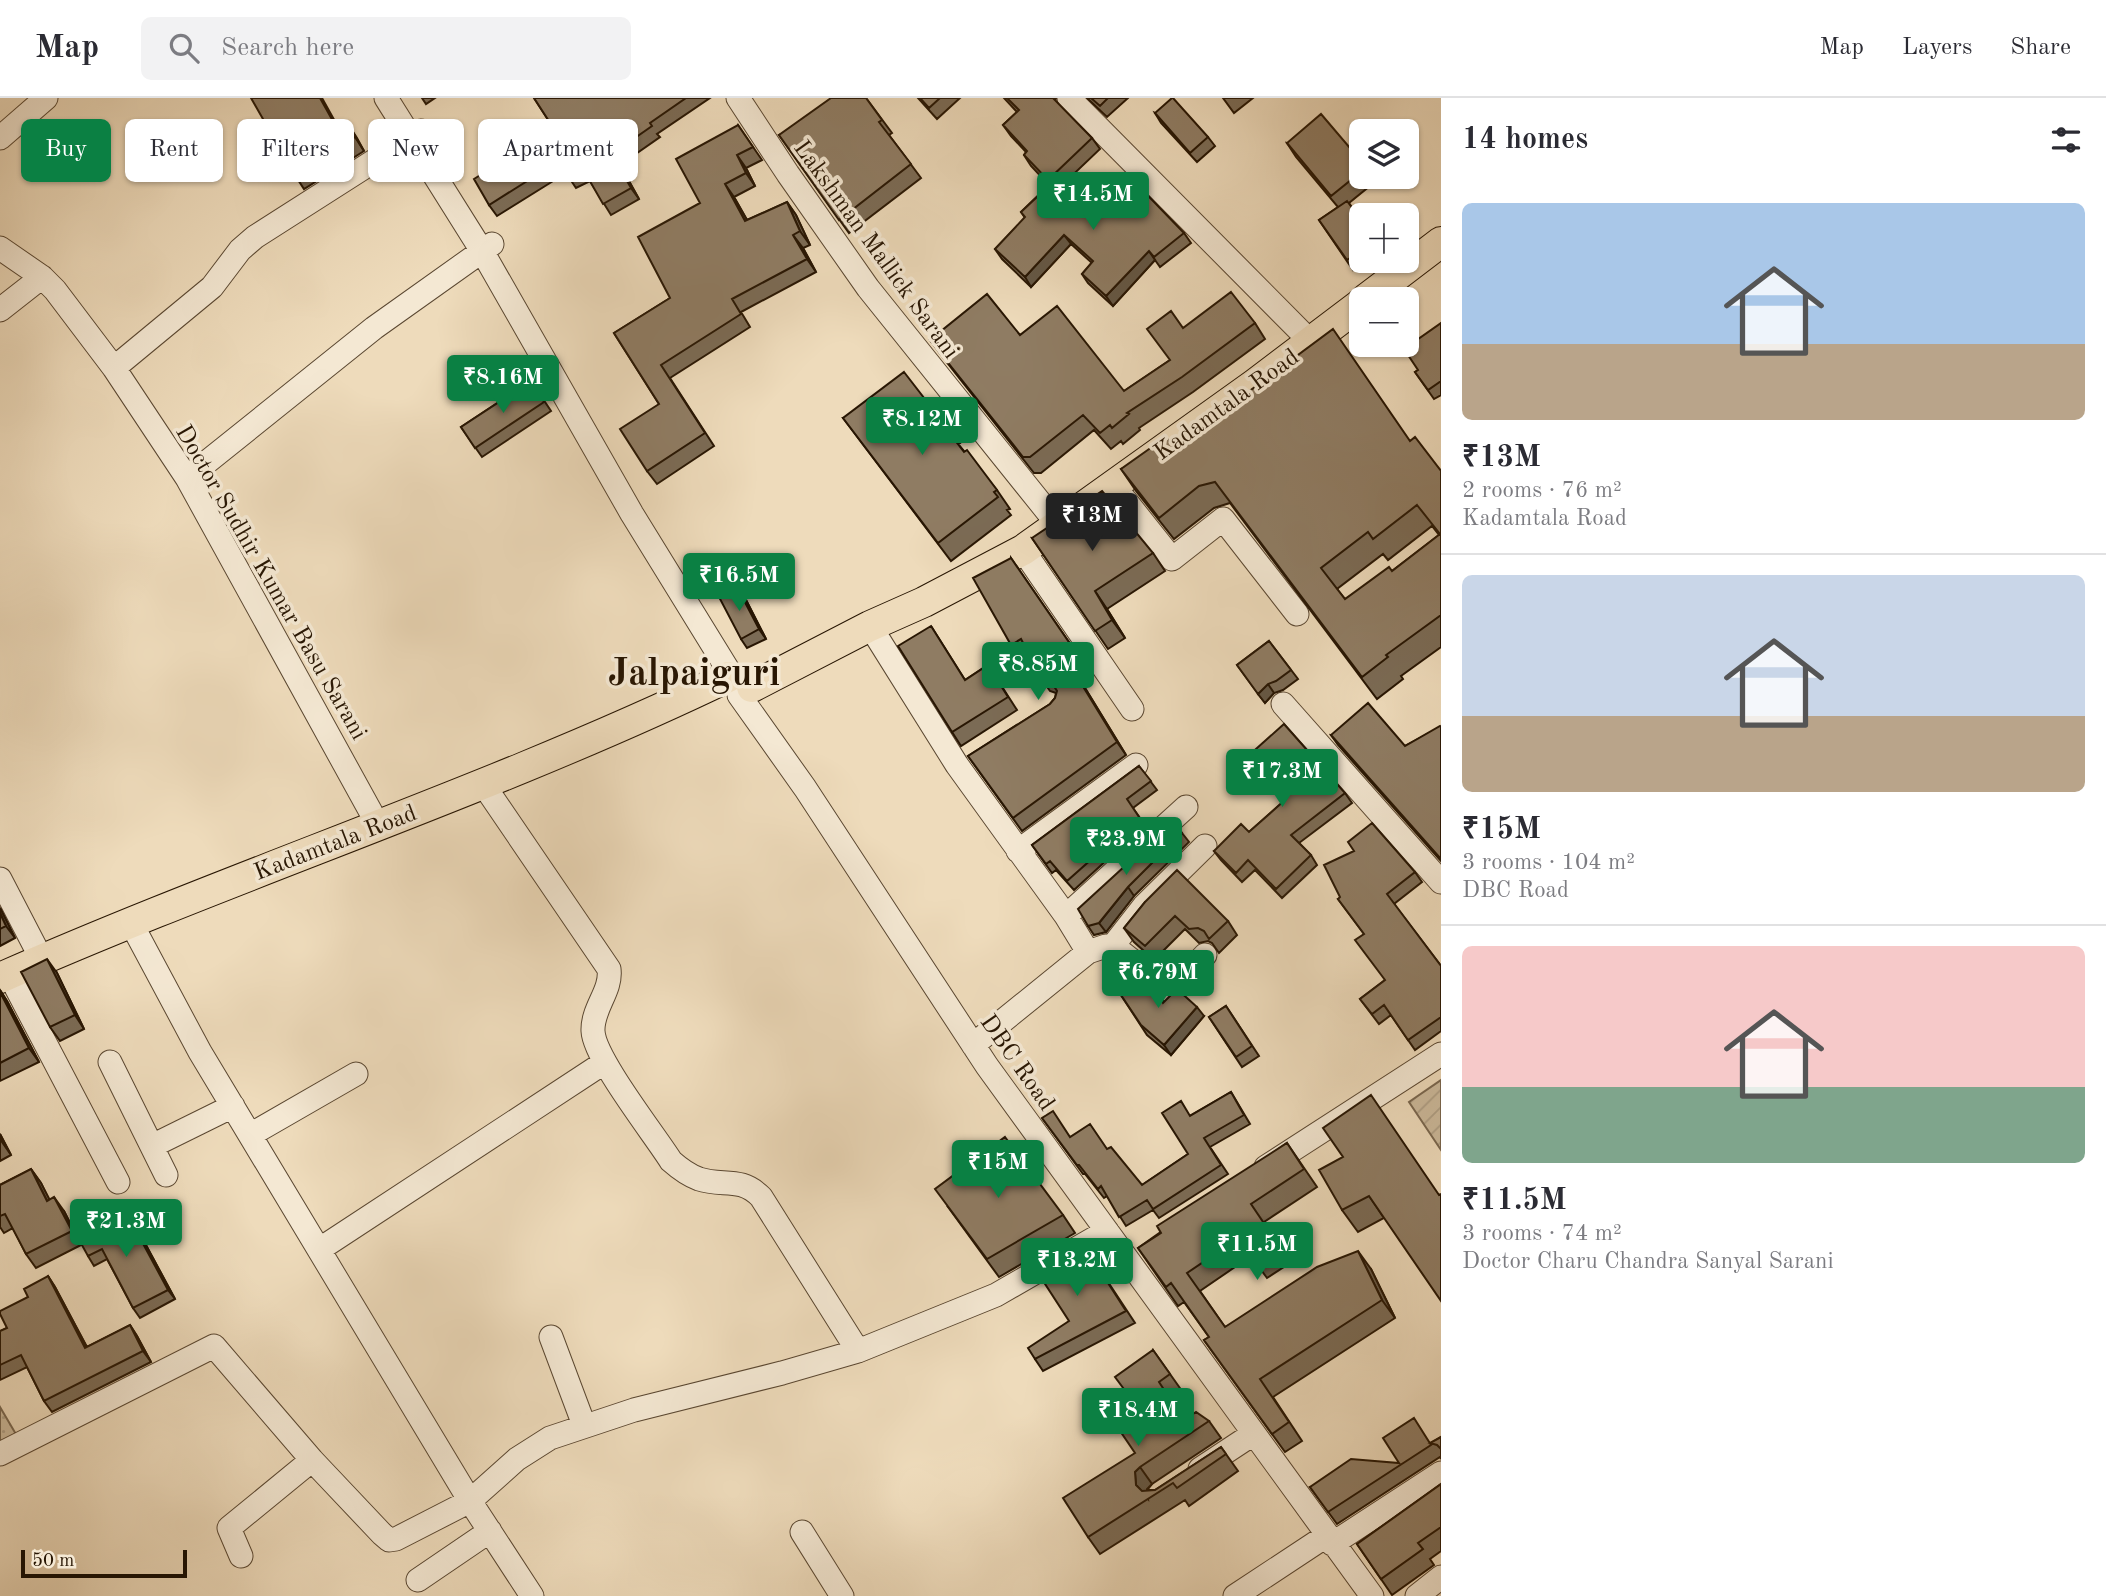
<!DOCTYPE html>
<html lang="en">
<head>
<meta charset="utf-8">
<style>
  body { margin:0; font-family:"Old Standard TT",serif; background:#f2f2f3; color:#2b2b33; height:100vh; display:flex; flex-direction:column; font-size:26px; white-space:nowrap }
  * { box-sizing:border-box; margin:0 }
  p { font-size:23px; color:#7c7c81 }
  .icon { flex:none; width:38px; height:38px; fill:none; stroke:currentColor; stroke-width:2; stroke-linecap:round; stroke-linejoin:round }
  .map { position:relative; flex:1; overflow:hidden }
  .panel { display:flex; flex-direction:column; background:#fff; width:665px }
  .panel>* { flex:none }
  .top-card { position:absolute; left:21px; top:21px; width:665px; height:63px; display:flex; gap:14px }
  .fabs { position:absolute; left:1349px; top:21px; display:grid; gap:14px }
  .fabs a { display:grid; place-items:center; width:70px; height:70px; border-radius:10px; background:#fff; box-shadow:0 2px 5px #0004; font-size:35px }
  .scale { position:absolute; left:21px; bottom:18px; width:166px; box-sizing:border-box; padding-left:7px; border:4px solid #281603; border-top:0; font-size:19px; line-height:24px; white-space:nowrap; color:#281603; -webkit-text-stroke:5px #f4e8d3; paint-order:stroke }
  .price { position:absolute; translate:-50% -60px; padding:0 16px; border-radius:7px; background:#0b8043; color:#fff; font-size:23px; line-height:46px; filter:drop-shadow(0 2px 4px #0008) }
  .price::after { content:''; position:absolute; left:50%; top:42px; width:21px; height:16px; margin-left:-10px; background:inherit; clip-path:polygon(0 0,100% 0,50% 100%) }
  .price.on { background:#222; color:#fff }
  ul { padding:0; list-style:none }
  li { display:grid; align-content:center; gap:14px; height:371px; padding:0 21px }
  li+li { border-top:2px solid #e1e1e2 }
  li span { display:grid; place-items:center; height:217px; border-radius:10px; color:#555 }
  li>.icon { margin-inline-start:auto }
  span .icon { width:126px; height:126px; fill:#fffc; stroke-width:1 }
  li b { font-size:30px }
  h2 { display:flex; justify-content:space-between; align-items:center; height:84px; padding:0 21px; font-size:30px }
  .tag { padding:0 24px; border-radius:10px; background:#fff; box-shadow:0 2px 5px #0004; font-size:24px; line-height:63px }
  .tag.on { background:#0b8043; color:#fff }
  header { display:flex; align-items:center; gap:42px; box-sizing:border-box; height:98px; padding:0 35px; background:#fff; border-bottom:2px solid #e1e1e2 }
  header strong { font-size:33px }
  nav { display:flex; gap:38px; margin-inline-start:auto; font-size:24px }
  .search { width:490px; height:63px; background:#f2f2f3; display:flex; align-items:center; gap:18px; box-sizing:border-box; padding:0 24px; border-radius:10px; color:#7c7c81; font-size:26px }
  main { display:flex; flex:1; min-height:0 }
  .map>svg:first-child { display:block }
  .grass { fill:url(#grass-dots); stroke:#7a6850; stroke-width:2 }
  .garden { fill:url(#garden-furrows); stroke:#7a6850; stroke-width:2 }
  .lines { fill:none; stroke-linecap:round; stroke-linejoin:round }
  .minor-casing { stroke:#5a4731; stroke-width:25 }
  .major-casing { stroke:#281603; stroke-width:32 }
  .minor { stroke:#f4e8d3; stroke-width:23 }
  .major { stroke:#eedbbb; stroke-width:30 }
  .wall { fill:#7b6b55; stroke:#281603; stroke-width:2; fill-rule:evenodd }
  .shaded-wall { fill:#645745; stroke:#281603; stroke-width:2 }
  .building { fill:#8f7c63; stroke:#281603; stroke-width:2; fill-rule:evenodd }
  .labels { text-anchor:middle; stroke-width:7; stroke-linejoin:round; paint-order:stroke }
  .street-label { font-size:24px; fill:#281603; stroke:#f4e8d3 }
  .town-label { font-size:38px; font-weight:bold; fill:#281603; stroke:#f4e8d3 }
</style>
</head>
<body>
<header>
<strong>Map</strong>
<div class="search"><svg class="icon" aria-label="search" viewBox="0 0 24 24"><circle cx="10" cy="10" r="6"/><path d="M15 15l6 6"/></svg>Search here</div>
<nav><a>Map</a><a>Layers</a><a>Share</a></nav>
</header>
<main>
<div class="map">
<svg width="1441" height="1498" viewBox="0 0 1441 1498">
  <defs>
    <pattern id="grass-dots" width="8" height="8" patternUnits="userSpaceOnUse" patternTransform="scale(1.75)"><rect width="8" height="8" fill="#ccba9c"/><path d="M2 2h.1M6 6h.1" fill="none" stroke="#af9f85" stroke-width="1.8" stroke-linecap="round"/></pattern>
    <pattern id="garden-furrows" width="10" height="10" patternUnits="userSpaceOnUse" patternTransform="scale(1.75)"><rect width="10" height="10" fill="#ccba9c"/><path d="M-1 1l2-2M0 10L10 0M9 11l2-2" fill="none" stroke="#af9f85"/></pattern>
  </defs>
  <rect width="100%" height="100%" fill="#eedbbb"/>
  <filter id="stains"><feTurbulence type="fractalNoise" baseFrequency=".00286" numOctaves="4"/><feColorMatrix values="0 0 0 0 .2 0 0 0 0 .09 0 0 0 0 .02 0 0 0 .5 -.17"/></filter>
  <radialGradient id="worn" r=".72"><stop offset=".6" stop-color="#630" stop-opacity="0"/><stop offset="1" stop-color="#630" stop-opacity=".3"/></radialGradient>
  <path class="grass" d="M0 1309 20 1343 0 1353Z"/>
  <path class="garden" d="M1441 982V1052L1409 1004Z"/>
  <g class="lines">
    <defs>
      <path id="minor" d="M386 0 482 153 632 416 730 575
        M738 0 788 76 868 190 1059 428
        M1069 0 1311 244
        M0 40 46 0
        M0 150 42 179 55 192 114 270 187 380 378 727
        M0 212 42 179
        M114 270 212 189 240 152 255 139 421 33
        M187 380 374 230 492 146
        M1114 388 1172 461 1223 421 1297 516
        M1023 452 1132 611
        M870 528 957 667 1066 818 1088 854 973 947
        M739 597 805 690 987 968 1372 1498
        M1283 606 1441 784
        M483 686 609 871C612 893 592 910 593 933 594 960 654 1036 671 1063 680 1071 688 1077 699 1081 723 1089 740 1078 761 1099L858 1253
        M1018 753 1136 667
        M0 781 42 862
        M1066 818 1186 709
        M131 825 200 954 470 1403 532 1498
        M1112 849 1144 808 1205 748
        M1088 854 1106 848 1116 850 1171 893 1205 857
        M9 876 118 1084
        M110 964 166 1077
        M250 1037 356 976
        M152 1048 233 1008
        M1266 1069 1441 956
        M320 1151 605 964
        M551 1239 584 1327
        M0 1356 214 1248 312 1362 382 1436 389 1442 396 1441 470 1403 517 1361 550 1340 634 1312 782 1275 858 1253 996 1197 1107 1133
        M1200 1371 1253 1336
        M802 1434 842 1498
        M1332 1446 1441 1375
        M241 1458 229 1430 312 1362
        M418 1482 490 1433
        M1235 1498 1326 1438
        M1417 1498 1441 1479"/>
      <path id="major" d="M1366 201 1441 144
        M752 589 870 528 924 504 1023 452 1255 286 1362 205
        M0 880C240 774 491 693 728 579"/>
    </defs>
    <use href="#minor" class="minor-casing"/>
    <use href="#major" class="major-casing"/>
    <use href="#minor" class="minor"/>
    <use href="#major" class="major"/>
  </g>
  <path class="wall" d="M422 0H435L426 6Z
    M534 0H710L657 36 660 39 620 67 639 101 611 117 590 83 576 90 566 75 497 118 489 107 554 31Z
    M866 0 892 35 889 37 921 80 849 135 779 37Z
    M918 0H960L937 21Z
    M1004 0H1056L1055 3 1092 40 1100 51 1059 90 1084 116 1184 135 1191 145 1160 169 1155 162 1113 208 1088 185 1082 176 1092 165 1071 146 1031 189 1002 161 995 151 1025 120 1021 114 1049 87 1031 68 1024 57 1026 54 1011 38 1003 27 1017 14Z
    M1087 0H1128L1107 19Z
    M1223 0H1253L1234 15Z
    M1155 15 1208 39 1215 48 1197 64 1161 25Z
    M348 26 364 53 304 91 295 77 339 31Z
    M738 27 762 62 746 70 755 88 734 99 747 122 787 104 796 117 810 147 803 150 816 174 741 214 750 229 670 280 714 348 657 386 647 373 659 306 614 235 670 200Z
    M1287 45 1362 64V79H1373L1376 83 1349 105 1362 123V163H1366L1353 172 1319 122 1338 109 1296 59Z
    M1255 225 1265 241 1193 294 1139 330 1140 332 1123 346 1121 343 1111 351 1094 332 1041 375H1034L941 257 930 242 1020 237 1124 293 1170 262 1183 230Z
    M1441 225V297L1434 301 1415 274 1418 272Z
    M531 283 551 313 482 359 461 329Z
    M928 305 948 326 960 345 958 346 997 392 1010 411 1007 412 1011 417 951 463 843 320Z
    M1410 343 1441 373V549L1401 578 1403 581 1377 601 1230 405 1214 410 1174 441 1136 393 1121 371 1174 349ZM1432 428 1439 437 1392 473 1345 501 1337 491 1383 456 1388 462Z
    M1032 440 1153 455 1165 473 1107 511 1125 540 1108 551Z
    M1011 460 1084 566 1074 572 1126 657 1022 733 968 658 1050 606 1055 600 1056 595 1050 593 1041 580 1028 555 1020 560 1011 547Z
    M744 498 766 541 747 550 741 541Z
    M931 528 965 582 988 567 1017 612 961 648 952 634Z
    M1269 543 1298 581 1283 592 1274 595 1265 605 1237 567Z
    M1441 629V763L1338 647 1331 637 1405 648Z
    M1247 659 1345 695 1352 705 1299 745 1311 757 1317 767 1282 800 1255 772 1242 784 1221 762 1214 753 1249 734 1284 703 1253 668Z
    M1139 668 1157 692 1133 710 1145 727 1074 792 1056 772 1052 775 1032 747Z
    M1182 735 1189 744 1134 798 1106 834 1094 837 1088 828Z
    M1415 774 1422 784 1394 806 1441 868V933L1415 952 1391 917 1379 926 1360 901 1385 882 1364 836 1338 801Z
    M1145 804 1228 823 1237 837 1219 855 1212 845 1208 843 1199 845 1185 831 1154 862 1134 844 1124 830Z
    M0 810 15 840 0 848Z
    M57 875 84 931 60 943 50 929Z
    M0 892 7 903 39 964 0 983Z
    M1119 894 1157 896 1164 904 1204 918 1171 957 1147 937Z
    M1226 908 1259 958 1242 969 1209 919Z
    M1231 994 1250 1026 1210 1049 1228 1076 1159 1120 1153 1112 1126 1128 1107 1098 1104 1100 1085 1076H1083L1042 1020 1070 1039 1107 1051 1142 1087 1188 1056 1191 1017Z
    M0 1036 11 1057 0 1063Z
    M1287 1045 1317 1089 1264 1124 1290 1165 1267 1180 1251 1158 1200 1193 1225 1229 1371 1171 1395 1220 1273 1299 1302 1343 1285 1354 1204 1242 1209 1239 1184 1204 1178 1208 1138 1150Z
    M1343 1059 1384 1120 1358 1134 1342 1112Z
    M31 1071 41 1085 49 1102 64 1113 81 1147 36 1170 26 1156 13 1130 4 1135 0 1129V1087Z
    M948 1109 1063 1117 1075 1135 999 1179Z
    M133 1123 175 1201 140 1220 133 1210 107 1161 94 1168 88 1158Z
    M1083 1146 1135 1225 1043 1273 1035 1261 1069 1223Z
    M48 1178 55 1189 87 1249 130 1227 137 1238 151 1264 52 1314 44 1303 27 1269 0 1282V1233L7 1230 28 1199Z
    M1153 1252 1182 1293 1171 1301 1185 1322 1209 1323 1221 1340 1152 1386 1147 1392H1155L1221 1349 1238 1373 1189 1408 1185 1402 1100 1456 1088 1439 1135 1355 1134 1306Z
    M1441 1339V1361L1440 1359 1337 1426 1310 1389 1399 1365Z
    M1441 1386V1453L1430 1461 1434 1467 1392 1497 1357 1446Z"/>
  <path class="shaded-wall" d="M320 0H322L347 45 338 32Z
    M348 26 357 40 364 53 355 39Z
    M612 56 620 67 639 101 631 90Z
    M737 57 746 70 755 88 746 75Z
    M725 86 734 99 755 136 745 123Z
    M787 104 796 117 810 147 800 133Z
    M793 137 803 150 816 174 807 161Z
    M1064 137 1071 146 1031 189 1025 179Z
    M1149 153 1155 162 1113 208 1106 198Z
    M737 489 744 498 766 541 759 531Z
    M1095 493 1107 511 1125 540 1112 522Z
    M1065 559 1074 572 1126 657 1117 644Z
    M1268 586 1274 595 1265 605 1258 596Z
    M1128 789 1134 798 1106 834 1099 825Z
    M0 810 15 840 6 828 0 815Z
    M47 861 57 875 84 931 75 917Z
    M0 892 7 903 39 964 29 950Z
    M1197 909 1204 918 1171 957 1164 947Z
    M0 1036 11 1057 2 1044 0 1040Z
    M31 1071 41 1085 57 1116 47 1103Z
    M54 1099 64 1113 81 1147 72 1133Z
    M126 1114 133 1123 175 1201 168 1192Z
    M1358 1153 1371 1171 1395 1220 1382 1202Z
    M48 1178 55 1189 93 1261 85 1250Z
    M130 1227 137 1238 151 1264 143 1253Z
    M1140 1369 1152 1386 1147 1391 1148 1401 1136 1387 1135 1374Z"/>
  <path class="building" d="M251 0H320L338 32 348 26 355 39 295 77Z
    M534 0H686L650 25 652 28 612 56 631 90 603 106 583 71 568 79 559 63 489 107 474 81 554 31Z
    M831 0H866L882 22 879 24 911 66 839 122 779 37Z
    M920 0H940L929 10Z
    M1007 0H1053L1092 40 1048 82 1024 57 1027 53 1003 27 1019 12Z
    M1091 0H1108L1100 8Z
    M1172 0H1173L1208 39 1190 55 1155 15Z
    M1321 16 1362 64V73L1331 98 1287 45Z
    M738 27 753 49 737 57 746 75 725 86 745 123 787 104 800 133 793 137 807 161 732 201 741 216 661 267 705 335 647 373 620 331 659 306 614 235 670 200 638 139 700 105 676 61Z
    M1129 78 1184 135 1154 159 1149 153 1106 198 1082 176 1093 163 1064 137 1025 179 995 151 1025 119 1021 114 1053 84 1084 116Z
    M1347 103 1362 123V152L1347 162 1319 122Z
    M1231 194 1255 225 1182 279 1127 315 1129 316 1112 330 1110 327 1100 335 1083 317 1030 359H1023L930 242 987 196 1020 237 1057 208 1124 293 1170 262 1147 231 1171 213 1183 230Z
    M1441 225V283L1428 292 1415 274 1418 272 1404 251Z
    M1333 231 1410 343 1415 339 1441 373V517L1386 557 1388 559 1362 579 1215 384 1199 388 1159 420 1121 371 1166 339 1174 349ZM1417 407 1440 436 1392 473 1389 469 1345 501 1321 470 1368 434 1373 441Z
    M904 274 928 305 930 304 948 326 945 329 964 354 967 352 997 392 994 394 998 399 938 445 843 320Z
    M531 283 544 304 475 350 461 329Z
    M1102 393 1153 455 1095 493 1112 522 1095 533 1032 440Z
    M1011 460 1075 553 1065 559 1117 644 1013 720 968 658 1050 606 1055 600 1057 593 1050 582 1041 580 1021 541 1011 547 973 480Z
    M737 489 759 531 741 541 719 499Z
    M931 528 965 582 988 567 1008 599 952 634 898 548Z
    M1269 543 1291 572 1276 583 1268 586 1258 596 1237 567Z
    M1368 605 1405 648 1440 628 1441 629V761L1331 637Z
    M1284 626 1345 695 1291 737 1311 757 1276 791 1248 762 1236 775 1214 753 1241 726 1249 734 1285 702 1247 659Z
    M1139 668 1151 683 1127 701 1139 719 1067 783 1050 763 1046 766 1032 747Z
    M1173 724 1182 735 1128 789 1099 825 1088 828 1078 811Z
    M1372 725 1415 774 1387 796 1441 868V919L1408 942 1384 907 1372 916 1360 901 1385 882 1355 842 1364 836 1338 801 1340 799 1324 767 1354 753 1348 744Z
    M1177 772 1228 823 1209 841 1204 833 1198 830 1189 831 1175 818 1145 848 1124 830 1145 804Z
    M0 815 6 828 0 831Z
    M47 861 75 917 50 929 21 874Z
    M1139 882 1157 896 1163 905 1177 891 1197 909 1164 947 1141 927 1119 894Z
    M0 894 29 950 0 965Z
    M1226 908 1252 948 1236 959 1209 919Z
    M1231 994 1244 1017 1204 1040 1221 1067 1153 1111 1147 1102 1119 1119 1101 1088 1098 1091 1079 1067H1077L1042 1020 1053 1013 1070 1039 1090 1026 1107 1051 1111 1049 1142 1087 1188 1056 1162 1015 1181 1003 1190 1018Z
    M1371 997 1439 1097 1441 1096V1203L1369 1098 1342 1112 1319 1072 1343 1059 1323 1030Z
    M1005 1039 1063 1117 987 1161 935 1091Z
    M1287 1045 1304 1071 1251 1106 1278 1146 1254 1162 1239 1140 1187 1175 1225 1229 1317 1169 1358 1153 1382 1202 1260 1281 1289 1324 1272 1336 1204 1242 1209 1239 1171 1185 1166 1189 1138 1150 1161 1135 1157 1128Z
    M31 1071 47 1103 54 1099 72 1133 26 1156 5 1116 0 1118V1087Z
    M126 1114 168 1192 133 1210 102 1151 88 1158 78 1140Z
    M1083 1146 1126 1213 1035 1261 1028 1250 1069 1223 1036 1172Z
    M48 1178 85 1250 130 1227 143 1253 44 1303 21 1257 0 1267V1233L7 1230 0 1216V1213L28 1199 24 1191Z
    M1153 1252 1170 1276 1159 1284 1184 1322 1196 1314 1209 1323 1140 1369 1135 1374 1136 1387 1142 1393 1155 1392 1221 1349 1226 1356 1177 1390 1173 1385 1088 1439 1063 1400 1135 1355 1112 1321 1135 1306 1115 1279Z
    M1414 1320 1431 1347 1328 1414 1310 1389 1351 1361 1399 1365 1383 1340Z
    M1441 1339V1351L1437 1347 1430 1345Z
    M1441 1386V1429L1418 1445 1423 1451 1381 1481 1357 1446Z"/>
  <g class="labels">
    <g class="street-label">
      <text transform="translate(877 151) rotate(54)" y="8">Lakshman Mallick Sarani</text>
      <text transform="translate(1226 306) rotate(-36)" y="8">Kadamtala Road</text>
      <text transform="translate(272 484) rotate(60)" y="8">Doctor Sudhir Kumar Basu Sarani</text>
      <text transform="translate(335 744) rotate(-21)" y="8">Kadamtala Road</text>
      <text transform="translate(1018 964) rotate(55)" y="8">DBC Road</text>
    </g>
    <g class="town-label">
      <text x="694" y="587">Jalpaiguri</text>
    </g>
  </g>
  <rect width="100%" height="100%" filter="url(#stains)"/>
  <rect width="100%" height="100%" fill="url(#worn)"/>
</svg>
<div class="fabs">
<a><svg class="icon" aria-label="layers" viewBox="0 0 24 24"><path d="M12 4l9 5-9 5-9-5zM3 14l9 5 9-5"/></svg></a>
<a>+</a>
<a>−</a>
</div>
<div class="scale">50 m</div>
<b class="price" style="left:1093px;top:134px">₹14.5M</b>
<b class="price" style="left:503px;top:317px">₹8.16M</b>
<b class="price" style="left:922px;top:359px">₹8.12M</b>
<b class="price on" style="left:1092px;top:455px">₹13M</b>
<b class="price" style="left:739px;top:515px">₹16.5M</b>
<b class="price" style="left:1038px;top:604px">₹8.85M</b>
<b class="price" style="left:1282px;top:711px">₹17.3M</b>
<b class="price" style="left:1126px;top:779px">₹23.9M</b>
<b class="price" style="left:1158px;top:912px">₹6.79M</b>
<b class="price" style="left:998px;top:1102px">₹15M</b>
<b class="price" style="left:126px;top:1161px">₹21.3M</b>
<b class="price" style="left:1257px;top:1184px">₹11.5M</b>
<b class="price" style="left:1077px;top:1200px">₹13.2M</b>
<b class="price" style="left:1138px;top:1350px">₹18.4M</b>
<div class="top-card">
<a class="tag on">Buy</a>
<a class="tag">Rent</a>
<a class="tag">Filters</a>
<a class="tag">New</a>
<a class="tag">Apartment</a>
</div>
</div>
<section class="panel">
<h2>14 homes<svg class="icon" aria-label="filters" viewBox="0 0 24 24"><path d="M4 7h16M4 17h16"/><circle cx="9" cy="7" r="2"/><circle cx="15" cy="17" r="2"/></svg></h2>
<ul>
<li><span style="background:linear-gradient(#a9c7e8 65%,#b9a48a 0)"><svg class="icon" aria-label="home" viewBox="0 0 24 24"><path d="M3 11l9-7 9 7M6 9v11h12V9"/></svg></span><div><b>₹13M</b><p>2 rooms · 76 m²</p><p>Kadamtala Road</p></div></li>
<li><span style="background:linear-gradient(#c9d6e8 65%,#b9a48a 0)"><svg class="icon" aria-label="home" viewBox="0 0 24 24"><path d="M3 11l9-7 9 7M6 9v11h12V9"/></svg></span><div><b>₹15M</b><p>3 rooms · 104 m²</p><p>DBC Road</p></div></li>
<li><span style="background:linear-gradient(#f6c9c9 65%,#7fa58c 0)"><svg class="icon" aria-label="home" viewBox="0 0 24 24"><path d="M3 11l9-7 9 7M6 9v11h12V9"/></svg></span><div><b>₹11.5M</b><p>3 rooms · 74 m²</p><p>Doctor Charu Chandra Sanyal Sarani</p></div></li>
</ul>
</section>
</main>
</body>
</html>
